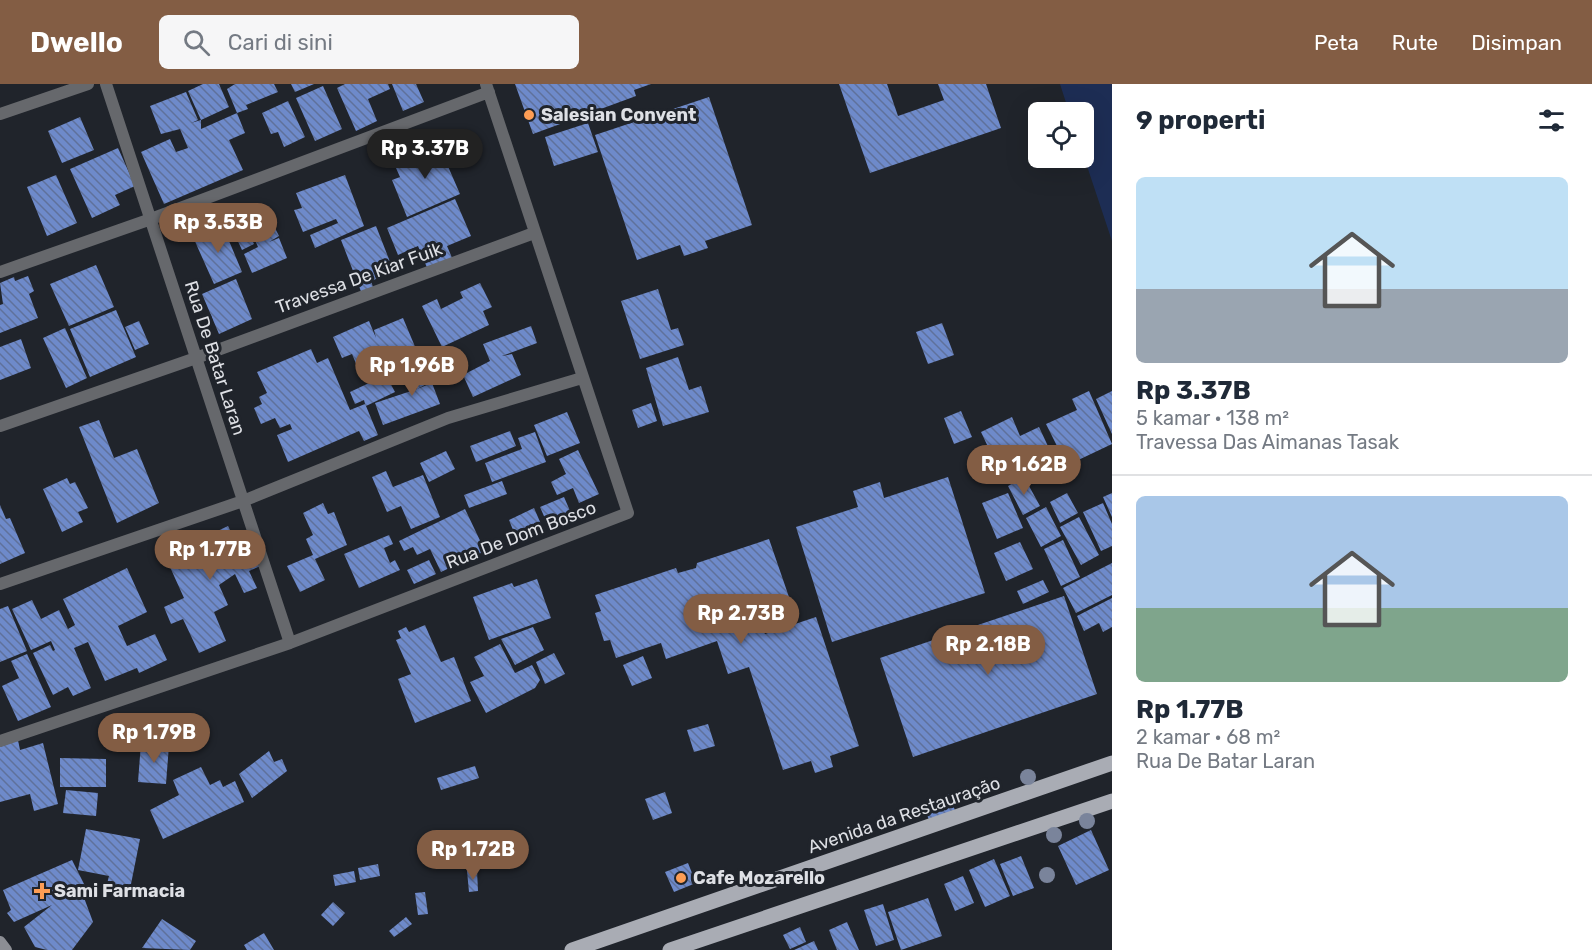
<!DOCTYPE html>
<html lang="id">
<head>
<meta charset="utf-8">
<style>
  body { margin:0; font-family:Rubik,sans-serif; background:#f6f6f7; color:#1f2937; height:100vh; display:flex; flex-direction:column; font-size:22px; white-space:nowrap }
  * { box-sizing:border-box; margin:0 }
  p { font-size:20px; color:#747a83 }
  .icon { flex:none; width:33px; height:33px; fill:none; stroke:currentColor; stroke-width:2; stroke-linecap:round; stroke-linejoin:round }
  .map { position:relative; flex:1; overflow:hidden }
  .drawer { display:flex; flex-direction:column; background:#fff; width:480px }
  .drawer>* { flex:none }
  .fabs { position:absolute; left:1028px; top:18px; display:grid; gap:12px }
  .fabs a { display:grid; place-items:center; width:66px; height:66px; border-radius:9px; background:#fff; box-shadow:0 6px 24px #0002; font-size:30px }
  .price { position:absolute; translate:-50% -51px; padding:0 14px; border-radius:21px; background:#835d44; color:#fff; font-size:20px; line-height:39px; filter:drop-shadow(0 2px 3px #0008) }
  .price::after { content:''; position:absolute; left:50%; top:36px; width:18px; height:14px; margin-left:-9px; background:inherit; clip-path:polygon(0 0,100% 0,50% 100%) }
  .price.current { background:#222; color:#fff }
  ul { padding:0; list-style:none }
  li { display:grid; align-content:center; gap:12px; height:318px; padding:0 24px }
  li+li { border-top:2px solid #e0e1e3 }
  li span { display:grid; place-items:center; height:186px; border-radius:9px; color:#555 }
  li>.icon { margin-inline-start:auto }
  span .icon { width:108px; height:108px; fill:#fffc; stroke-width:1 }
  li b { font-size:26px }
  h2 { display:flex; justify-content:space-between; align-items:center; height:72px; padding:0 24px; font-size:26px }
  header { display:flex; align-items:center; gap:36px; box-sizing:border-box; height:84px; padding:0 30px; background:#835d44; color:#fff }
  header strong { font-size:28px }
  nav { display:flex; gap:33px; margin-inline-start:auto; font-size:21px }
  .search { width:420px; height:54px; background:#f6f6f7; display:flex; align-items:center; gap:15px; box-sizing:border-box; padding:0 21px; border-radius:9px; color:#747a83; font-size:22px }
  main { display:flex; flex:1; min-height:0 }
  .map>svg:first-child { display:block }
  .pitch { fill:#1d2d54 }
  .building { fill:url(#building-back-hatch) }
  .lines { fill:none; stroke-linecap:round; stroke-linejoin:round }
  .street { stroke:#66686c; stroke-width:12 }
  .secondary { stroke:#8c8e94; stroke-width:12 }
  .primary { stroke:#a9acb4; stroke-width:15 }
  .tree { fill:#7a849b }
  .poi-dot { fill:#fd9d55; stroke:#20242b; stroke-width:2 }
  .labels { text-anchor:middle; stroke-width:6; stroke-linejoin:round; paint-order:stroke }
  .poi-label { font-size:18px; font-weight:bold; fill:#dee0e5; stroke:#20242b; text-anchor:start }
  .street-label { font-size:18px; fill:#dee0e5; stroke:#20242b }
</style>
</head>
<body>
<header>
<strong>Dwello</strong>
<div class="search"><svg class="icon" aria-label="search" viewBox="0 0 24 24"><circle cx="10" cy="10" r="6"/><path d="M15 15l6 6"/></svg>Cari di sini</div>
<nav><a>Peta</a><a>Rute</a><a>Disimpan</a></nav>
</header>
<main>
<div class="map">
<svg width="1112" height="866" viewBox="0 0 1112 866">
  <defs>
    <pattern id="building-back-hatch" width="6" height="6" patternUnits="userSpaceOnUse" patternTransform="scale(1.5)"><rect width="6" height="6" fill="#6e8aca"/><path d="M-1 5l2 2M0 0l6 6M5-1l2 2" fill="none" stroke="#5f719b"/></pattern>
  </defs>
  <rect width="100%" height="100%" fill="#20242b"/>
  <path class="pitch" d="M1060 0H1112V157L1083 70V28H1069Z"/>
  <path class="building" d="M203 0H219L229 23 201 36 188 7Z
    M235 0H274L278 8 246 21 248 25 237 29 227 5Z
    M291 0H314L295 8Z
    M345 0H388L390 5 368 15 377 37 356 47 337 4Z
    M392 0H416L424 18 403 27Z
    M515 0H651L634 6 636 12 533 50Z
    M839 0H887L898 32 944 16 938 0H986L1001 44 870 89Z
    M323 2 342 45 315 57 296 14Z
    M186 8 198 36 191 39 201 36V45L237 29 245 49 229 56 243 86 164 120 141 68 170 55 176 68 188 64 180 45 161 50 150 22Z
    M709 13 752 141 705 157 708 164 684 172 680 161 637 176 595 51Z
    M288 17 305 53 284 63 278 48 271 50 262 29Z
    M80 33 94 66 62 79 48 47Z
    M588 39 598 68 554 82 545 53Z
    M437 57 460 110 407 133 392 96 400 93 396 84 415 76 411 68Z
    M118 64 135 102 115 111 120 121 92 134 70 85Z
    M56 91 77 139 47 152 27 103Z
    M345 91 364 142 315 164 310 151 338 139 336 135 303 148 294 126 302 124 296 109Z
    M455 115 471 152 447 162 453 176 428 186 418 162 398 171 387 144Z
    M256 130 261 141 271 136 279 152 269 158 279 154 287 174 252 189 244 170 258 163 246 136Z
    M222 140 242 188 214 200 193 153Z
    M376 142 394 188 371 197 374 206 362 210 341 156Z
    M247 145 254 160 242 166 235 151Z
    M96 181 114 223 69 242 50 200Z
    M28 192 34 207 29 210 38 234 0 249V221L3 220 0 199 14 193 15 197Z
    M236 195 252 235 219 250 202 210Z
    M480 199 492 223 483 227 489 241 442 263 422 222 437 215 441 225 463 214 460 208Z
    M658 205 671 246 678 244 684 261 640 275 621 217Z
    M116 226 136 273 90 293 70 245Z
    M403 234 416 265 360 289 352 270 342 274 333 253 369 237 376 254 374 246Z
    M139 237 149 260 135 266 125 243Z
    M942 239 954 271 928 280 916 248Z
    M531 242 537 259 502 272 512 270 521 291 473 313 463 291 490 277 483 260Z
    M65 244 87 294 66 304 43 254Z
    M21 255 31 284 0 296V263Z
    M311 265 317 279 328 274 350 326 365 320 364 316 355 320 350 308 386 291 395 308 366 322 378 351 364 357 359 347 288 378 277 351 292 345 290 340 280 344 275 334 261 340 254 324 262 320 259 313 267 309 257 288Z
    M678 273 689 306 701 302 709 328 663 342 646 284Z
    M434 277 442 292 417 305 432 299 440 320 383 341 375 319 417 305 410 290Z
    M1089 307 1112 360 1072 379 1064 363 1059 366 1046 340 1077 326 1072 315Z
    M1112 307V350L1096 315Z
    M651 319 657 337 638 344 632 326Z
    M961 327 972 353 954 360 944 334Z
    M567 328 580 359 547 372 534 341Z
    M1012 333 1020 352 1039 343 1054 375 1005 399 981 348Z
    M99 336 114 374 137 365 159 419 117 439 79 343Z
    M510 347 516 362 476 378 470 362Z
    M535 348 546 378 492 398 485 379 522 365 518 354Z
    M578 366 599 410 579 419 573 404 557 411 551 398 566 390 559 375Z
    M446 367 455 385 429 398 420 379Z
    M386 387 393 403 423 391 440 433 411 445 401 422 387 428 372 393Z
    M948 393 985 509 832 558 796 443 858 423 853 407 880 398 884 414Z
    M1024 393 1040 422 1023 431 1008 402Z
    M67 394 70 400 75 398 88 424 78 428 83 438 62 448 43 405Z
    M502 397 507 410 469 424 464 411Z
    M1008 409 1023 444 997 455 982 419Z
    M1067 409 1078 429 1060 439 1050 418Z
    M1112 409V433L1103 413Z
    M564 413 574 436 550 446 540 423Z
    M323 419 328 430 334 428 347 461 315 475 325 496 300 508 287 482 313 471 306 455 313 451 303 429Z
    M1103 419 1112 440V462L1101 467 1083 428Z
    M0 421 6 435 10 434 25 469 0 480Z
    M1046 423 1061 452 1041 463 1026 434Z
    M534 424 544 447 527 455 524 449 515 451 509 436Z
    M465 425 485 467 441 488 430 465 417 471 413 463 404 467 399 457Z
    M1079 433 1099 471 1081 481 1060 443Z
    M228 442 234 454 250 447 265 480 249 487 257 504 244 509 235 490 219 501 228 521 214 528 226 557 199 569 183 535 171 540 164 523 184 514 165 472Z
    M389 451 393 460 384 464 390 479 395 476 400 486 359 504 344 470Z
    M769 455 789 513 756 524 765 550 816 533 859 662 830 672 833 683 815 689 811 677 783 686 749 583 728 590 717 557 666 575 661 559 616 574 610 556 604 557 595 529 601 527 595 511 676 484 678 489 696 484 697 479Z
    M1063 456 1080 493 1061 502 1044 465Z
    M1020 458 1033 485 1006 497 994 469Z
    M429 476 436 490 414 500 407 486Z
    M1112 479V511L1076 529 1063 504Z
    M127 484 147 528 118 542 127 562 155 550 167 576 139 589 137 584 105 597 88 558 74 564 91 604 73 612 68 603 53 611 33 569 50 561 53 567 55 566 51 557 31 566 12 525 32 516 41 535 59 526 68 545 75 541 63 515Z
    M537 495 551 534 489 556 473 513 512 499 514 503Z
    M1043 496 1049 508 1023 520 1017 507Z
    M1064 512 1097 610 913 673 880 574Z
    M1112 514V543L1103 548 1099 539 1084 547 1077 532Z
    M8 522 27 567 0 578V525Z
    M425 541 441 578 454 573 471 617 415 639 398 595 411 590 396 556 401 554 398 547 406 543 409 548Z
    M533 543 544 566 515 581 501 555Z
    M500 560 515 589 532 581 540 596 535 604 486 629 470 598 484 592 474 573Z
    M554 569 565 590 545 600 536 578Z
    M27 570 51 623 18 637 2 602 19 594 11 577Z
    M643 572 652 594 632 602 623 581Z
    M708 640 715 662 694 668 687 646Z
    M18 656 20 666 43 659 58 720 34 727 30 710 0 718V663Z
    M141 659 169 661 166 700 138 698Z
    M269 667 274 678 282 675 287 687 252 714 239 690Z
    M60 674 106 675V703H60Z
    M475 682 479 694 441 706 437 694Z
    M201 683 210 701 220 696 223 703 235 697 244 718 163 755 150 726 179 711 173 696Z
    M66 706 98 709 96 732 63 729Z
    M665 708 672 729 653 736 645 715Z
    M949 710 957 732 931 741 923 721Z
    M86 745 140 755 130 805 107 800 109 792 78 786Z
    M1091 746 1109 786 1076 801 1058 762Z
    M1021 772 1034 804 1013 812 1000 780Z
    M994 775 1010 812 985 823 969 786Z
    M72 776 88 808 83 811 93 838 72 866H47L35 863 24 843 52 821 14 838 7 829 11 826 3 806Z
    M688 779 696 799 674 808 665 788Z
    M378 780 380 792 360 796 358 784Z
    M477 786 478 807 469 808 467 787Z
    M354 787 356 798 335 802 333 791Z
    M963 792 974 819 955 827 944 800Z
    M425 808 428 830 418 831 415 809Z
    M928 814 942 852 901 866 888 828Z
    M333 818 345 829 333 842 321 831Z
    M883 820 894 856 876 862 864 826Z
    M406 833 412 840 394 853 389 847Z
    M162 835 196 857 190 866 142 864Z
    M847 838 859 866H837L829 846Z
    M800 843 806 858 790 865 783 851Z
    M264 849 274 866H247L244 861Z
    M814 857 818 866H794Z"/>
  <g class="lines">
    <path class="street" d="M106 0 290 559
      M0 30 88 0
      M0 188 151 135 489 8
      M0 342 196 274 534 149
      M0 500 243 417 448 334 582 294
      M0 657 290 559 628 429 486 0"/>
    <path class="secondary" d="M0 858 6 866"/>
    <path class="primary" d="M572 866 1112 679
      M670 866 1112 717"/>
  </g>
  <g class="tree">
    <circle cx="1028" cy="693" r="8"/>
    <circle cx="1087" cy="737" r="8"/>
    <circle cx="1054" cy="751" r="8"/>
    <circle cx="1047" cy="791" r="8"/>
  </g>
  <g class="poi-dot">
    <circle cx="529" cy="31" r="6"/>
    <circle cx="681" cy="794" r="6"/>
    <path d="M39 798h6v6h6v6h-6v6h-6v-6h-6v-6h6z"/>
  </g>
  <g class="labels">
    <g class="poi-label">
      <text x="541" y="37">Salesian Convent</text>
      <text x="693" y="800">Cafe Mozarello</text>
      <text x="54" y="813">Sami Farmacia</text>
    </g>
    <g class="street-label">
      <text transform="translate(359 194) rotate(-20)" y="6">Travessa De Kiar Fuik</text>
      <text transform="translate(215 274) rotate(72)" y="6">Rua De Batar Laran</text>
      <text transform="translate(521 451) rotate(-21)" y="6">Rua De Dom Bosco</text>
      <text transform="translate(904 731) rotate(-19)" y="6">Avenida da Restauração</text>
    </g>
  </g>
</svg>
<div class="fabs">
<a><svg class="icon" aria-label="locate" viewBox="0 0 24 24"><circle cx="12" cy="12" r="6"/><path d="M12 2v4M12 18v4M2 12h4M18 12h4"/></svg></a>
</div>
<b class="price current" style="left:425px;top:96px">Rp 3.37B</b>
<b class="price" style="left:218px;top:170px">Rp 3.53B</b>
<b class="price" style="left:412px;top:313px">Rp 1.96B</b>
<b class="price" style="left:1024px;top:412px">Rp 1.62B</b>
<b class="price" style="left:210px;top:497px">Rp 1.77B</b>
<b class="price" style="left:741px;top:561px">Rp 2.73B</b>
<b class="price" style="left:988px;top:592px">Rp 2.18B</b>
<b class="price" style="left:154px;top:680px">Rp 1.79B</b>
<b class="price" style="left:473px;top:797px">Rp 1.72B</b>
</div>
<section class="drawer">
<h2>9 properti<svg class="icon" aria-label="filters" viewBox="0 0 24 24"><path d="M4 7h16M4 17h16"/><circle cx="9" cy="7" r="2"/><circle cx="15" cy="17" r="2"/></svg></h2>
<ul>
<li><span style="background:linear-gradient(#bfe0f5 60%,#9aa5b1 0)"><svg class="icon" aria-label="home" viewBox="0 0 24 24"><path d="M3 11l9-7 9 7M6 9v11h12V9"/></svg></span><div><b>Rp 3.37B</b><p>5 kamar · 138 m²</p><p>Travessa Das Aimanas Tasak</p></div></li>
<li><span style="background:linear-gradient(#a9c7e8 60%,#7fa58c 0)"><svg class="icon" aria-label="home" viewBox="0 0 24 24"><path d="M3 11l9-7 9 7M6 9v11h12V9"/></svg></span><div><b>Rp 1.77B</b><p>2 kamar · 68 m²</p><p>Rua De Batar Laran</p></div></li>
</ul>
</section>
</main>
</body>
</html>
